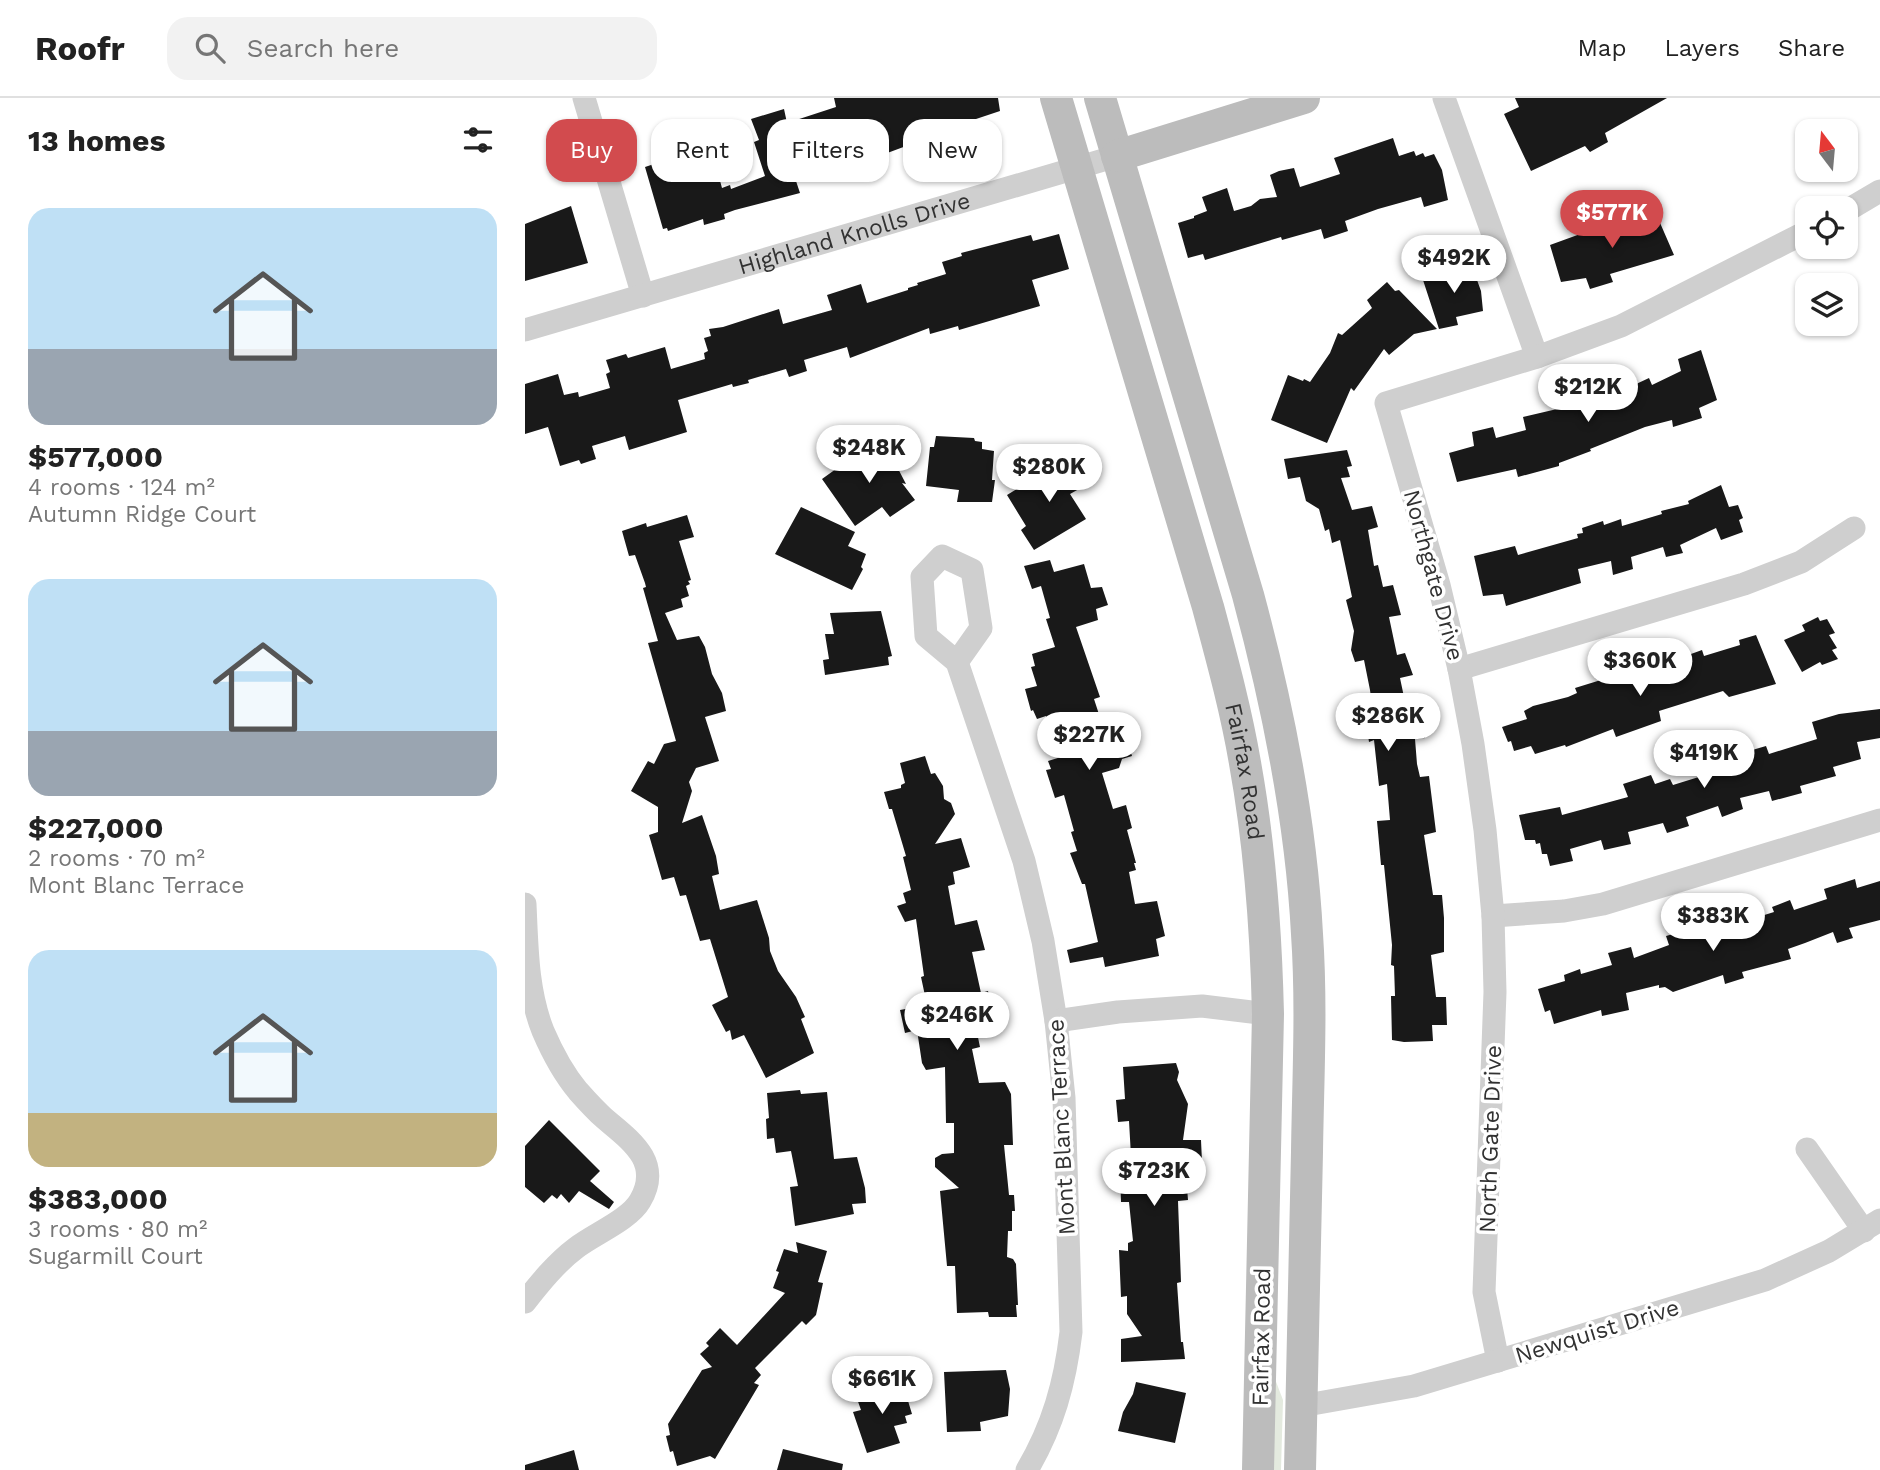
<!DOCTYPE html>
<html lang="en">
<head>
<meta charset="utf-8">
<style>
  body { margin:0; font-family:"Work Sans",sans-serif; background:#f2f2f2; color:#222; height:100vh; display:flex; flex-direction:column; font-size:26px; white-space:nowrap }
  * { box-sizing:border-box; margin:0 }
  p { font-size:23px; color:#767676 }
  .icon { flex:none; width:38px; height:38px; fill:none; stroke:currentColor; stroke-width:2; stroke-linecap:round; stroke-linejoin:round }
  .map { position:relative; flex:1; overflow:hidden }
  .sheet { display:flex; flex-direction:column; background:#fff; width:525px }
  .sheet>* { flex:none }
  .top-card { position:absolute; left:21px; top:21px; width:665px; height:63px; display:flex; gap:14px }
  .needle { width:46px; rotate:344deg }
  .tools { position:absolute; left:1270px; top:21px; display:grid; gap:14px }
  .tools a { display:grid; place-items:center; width:63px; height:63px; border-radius:14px; background:#fff; box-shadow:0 2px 5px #0004; font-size:35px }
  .price { position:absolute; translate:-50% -60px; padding:0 16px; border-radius:24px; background:#fff; color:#222; font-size:23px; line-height:46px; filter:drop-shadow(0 2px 4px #0008) }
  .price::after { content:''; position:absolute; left:50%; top:42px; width:21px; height:16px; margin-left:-10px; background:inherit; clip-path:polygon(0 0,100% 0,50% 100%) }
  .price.current { background:#d24b4e; color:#fff }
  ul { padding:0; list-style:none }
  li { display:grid; align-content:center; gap:14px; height:371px; padding:0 28px }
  li span { display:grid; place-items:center; height:217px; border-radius:21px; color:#555 }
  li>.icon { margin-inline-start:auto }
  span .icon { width:126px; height:126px; fill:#fffc; stroke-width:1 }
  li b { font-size:30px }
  h2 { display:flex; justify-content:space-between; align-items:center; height:84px; padding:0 28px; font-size:30px }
  .tag { padding:0 24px; border-radius:21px; background:#fff; box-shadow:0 2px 5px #0004; font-size:24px; line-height:63px }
  .tag.current { background:#d24b4e; color:#fff }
  header { display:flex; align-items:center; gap:42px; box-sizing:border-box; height:98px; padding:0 35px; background:#fff; border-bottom:2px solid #e0e0e0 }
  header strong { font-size:33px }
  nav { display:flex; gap:38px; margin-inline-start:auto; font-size:24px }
  .search { width:490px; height:63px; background:#f2f2f2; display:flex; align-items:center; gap:18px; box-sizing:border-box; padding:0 24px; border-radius:21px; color:#767676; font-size:26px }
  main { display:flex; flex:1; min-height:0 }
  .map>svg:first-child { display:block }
  .green { fill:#e4eadf }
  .building { fill:#191919 }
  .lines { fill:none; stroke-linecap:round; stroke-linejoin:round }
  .street { stroke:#cfcfcf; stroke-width:23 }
  .secondary { stroke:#bcbcbc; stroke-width:32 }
  .labels { text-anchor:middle; stroke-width:7; stroke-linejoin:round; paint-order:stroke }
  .street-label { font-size:23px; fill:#323232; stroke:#fff }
</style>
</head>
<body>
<header>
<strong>Roofr</strong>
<div class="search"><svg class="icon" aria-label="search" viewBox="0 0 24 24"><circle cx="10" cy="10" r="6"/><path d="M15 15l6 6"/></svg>Search here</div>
<nav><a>Map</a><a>Layers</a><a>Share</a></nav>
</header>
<main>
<section class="sheet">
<h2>13 homes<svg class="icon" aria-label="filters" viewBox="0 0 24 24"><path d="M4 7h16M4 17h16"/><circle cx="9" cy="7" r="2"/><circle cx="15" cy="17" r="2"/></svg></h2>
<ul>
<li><span style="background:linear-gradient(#bfe0f5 65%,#9aa5b1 0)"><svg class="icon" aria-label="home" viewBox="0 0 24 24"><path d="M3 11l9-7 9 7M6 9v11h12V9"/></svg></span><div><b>$577,000</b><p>4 rooms · 124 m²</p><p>Autumn Ridge Court</p></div></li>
<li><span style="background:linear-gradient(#bfe0f5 70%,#9aa5b1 0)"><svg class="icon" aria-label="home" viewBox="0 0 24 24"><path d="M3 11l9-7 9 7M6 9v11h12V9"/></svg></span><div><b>$227,000</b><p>2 rooms · 70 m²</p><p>Mont Blanc Terrace</p></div></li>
<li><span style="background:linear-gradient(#bfe0f5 75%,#c2b280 0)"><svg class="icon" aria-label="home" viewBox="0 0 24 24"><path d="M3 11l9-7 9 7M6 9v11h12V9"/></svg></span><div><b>$383,000</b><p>3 rooms · 80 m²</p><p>Sugarmill Court</p></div></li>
</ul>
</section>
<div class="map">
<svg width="1355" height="1372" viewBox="0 0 1355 1372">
  <rect width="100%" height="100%" fill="#fff"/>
  <path class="green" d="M750 1281 758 1302 756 1372H743Z"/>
  <path class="building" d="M309 0H473L475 13 430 28 431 33 408 38 322 70 320 62 289 70 290 75 270 80 275 95 210 112 199 116 200 121 179 127 178 121 143 133 142 130 138 131 120 69 141 62 143 69 168 61 171 72 191 68 197 90 205 87 206 91 240 78 229 44 234 42 226 21 259 11 262 25 311 9Z
    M990 0H1142L1080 35 1083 44 1065 54 1060 48 1006 73 979 16 994 9Z
    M868 40 874 58 889 53 891 58 898 55 900 59 909 56 917 72 923 102 899 109 896 99 853 111 820 123 823 133 799 141 796 131 757 142 756 139 680 162 678 156 663 160 653 125 669 120V118L682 113 677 99 702 90 709 113 726 108 735 101 752 99 745 77 754 73 769 70 775 89 815 76 809 60Z
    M46 108 63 165 0 183V126Z
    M1129 111 1149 157 1085 176 1088 184 1065 191 1061 180 1036 184 1025 147 1069 131 1071 135 1117 113V115Z
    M534 136 544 171 507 182 515 208 434 232 433 228 405 236 404 230 325 260 322 249 279 262 282 273 264 279 261 271 223 282 224 285 208 289 207 286 153 302 162 334 104 352 100 338 67 348 71 361 56 366 54 362 35 368 23 329 0 336V286L33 276 39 297 53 294 54 299 85 290 81 276 85 274 81 262 101 256 103 260 140 249 146 271 180 261 179 255 183 253 179 240 186 238 184 231 198 229 254 211 258 226 307 212 302 197 336 186 342 205 383 192V190L393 187 392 185 421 176 417 164 437 158 436 155 506 137 508 143Z
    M940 167 941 173 948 171 956 193 958 213 931 219 933 227 914 231 898 182 913 177V175Z
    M862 184 870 193 874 192 912 231 889 236 864 257 859 251 829 293 826 290 802 345 746 322 763 277 778 283 779 281 785 284 805 255 813 235 817 237 847 210 842 202Z
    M1176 252 1192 302 1174 310 1177 320 1148 329 1147 322 1120 329 1065 351 1066 353 1034 365V368L993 379 991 371 932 384 924 355 949 348 947 334 968 329 971 340 1001 332 998 319 1062 304 1055 274 1068 271 1078 308 1112 294 1109 287 1124 280 1127 287 1156 273 1153 261Z
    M411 338 449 340 450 343 457 344V351L469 353 467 382H470L467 404H432L434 392 401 388 405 349H409Z
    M350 343 368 361 381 386 377 385 390 402 365 419 357 409 330 428 297 381Z
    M822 352 827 368 822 369 825 379 816 380 827 412 847 408 853 429 843 432 849 468 853 467 858 489 868 487 876 517 864 519 872 557 880 555 888 577 875 580 883 618H895L900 640 890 641 892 666 895 679 904 678 911 734 899 737 908 797H917L919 820V854L906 857 911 899H921L922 927H907L908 943 879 944 867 942 866 898H870L869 868 866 867 867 847 859 767H856L852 723 865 722 862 686 854 688 849 642 844 644 840 618 848 615 845 592 839 562 830 564 826 552 829 533 821 502 827 499 815 442 807 445 804 431 800 433 794 411 781 403 775 379 763 381 759 361Z
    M545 359 561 387 545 396 561 421 509 452 496 432 501 428 482 397Z
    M1196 387 1204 409 1213 407 1218 420 1214 422 1218 434 1196 442 1191 430 1155 447 1158 455 1141 459 1138 449 1106 459 1108 471 1088 477 1086 463 1053 471 1056 485 981 508 978 496 958 498 949 458 990 448 993 457 1053 440 1052 436 1058 435 1057 430 1078 423 1079 427 1096 421 1097 428 1137 416 1136 413 1164 406 1163 403Z
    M276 409 330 434 323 448 341 456 336 469 338 471 327 492 250 456Z
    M162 417 169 439 154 443 166 482 163 483 165 486 161 488 164 498 156 501 158 509 140 515 152 542 174 538 180 549 187 576 197 595 201 613 180 619 194 663 171 670 164 684 167 693 157 725 177 717 191 758 194 776 187 778 195 812 232 802 244 840 245 853 253 873 271 899 280 919 276 921 289 955 241 980 219 937 207 942 205 932 201 934 187 907 203 899 185 841 175 843 161 797 155 798 149 779 137 782 124 737 133 734V709L106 693 123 663 129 666 139 646 151 643 123 545 133 543 118 490 121 489 120 485 110 457 104 458 97 433 121 425 122 429Z
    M525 462 529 474 559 466 566 490 577 489 583 507 571 511 573 522 551 529 575 599 569 601 584 647 602 643 607 658 597 661 594 670 577 675 588 711 601 707 607 730 602 732 611 765H609L611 772 604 774 610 806 632 803 640 838 631 841 634 858 580 869 578 859 545 865 542 852 573 844 560 786H557L545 755 552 753 546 734 549 733 539 697 530 700 521 672 526 671 523 663 536 659 521 618 512 621 508 612 506 613 500 591 512 588 506 569 510 568 507 556 530 549 521 521 525 520 516 488 507 491 499 468Z
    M356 513 367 558 363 559 364 567 300 577 298 562 304 561 300 536H309L305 515Z
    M1293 519 1295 523 1302 521 1310 535 1304 537 1312 550 1307 552 1313 561 1297 567 1295 564 1277 574 1259 542 1280 533 1277 527Z
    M1231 537 1251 586 1204 599 1198 593 1134 613 1136 623 1091 639 1088 631 1041 649 1040 647 1010 656 1006 648 989 653 986 643 983 644 977 629 1002 621 999 613 1008 608 1043 599 1052 595 1050 590 1118 569 1123 584 1159 572 1155 560 1177 552 1179 558 1215 547 1214 542Z
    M1355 611V640L1332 644 1336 661 1308 669 1311 678 1275 688 1277 695 1247 703 1244 693 1215 700 1218 711 1197 719 1193 708 1161 719 1164 728 1142 735 1138 725 1103 734 1106 746 1079 752 1076 742 1045 751 1048 763 1025 768 1022 756H1017L1015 745 1011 746 1010 742H1000L994 717 1035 709 1037 717 1103 699 1098 686 1126 677 1130 686 1145 681 1148 687 1219 665 1217 655 1241 648 1244 656 1292 641 1287 624 1314 616Z
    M400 658 406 676 410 675 418 688 419 701 426 705 430 716 410 746 436 740 445 769 428 774 430 786 423 788 430 827 452 822 460 852 447 854 456 895 463 893 470 921 450 925 455 949 447 951 454 985 480 984 486 996 488 1047H479L484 1097H489L490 1113H487V1133H483L482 1159 488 1161 491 1166 493 1207H491L492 1219H464L463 1214 432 1215 430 1168H422L415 1093 434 1090 410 1069V1060L417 1056 429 1055V1025H421L420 969 401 972 397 965 392 932 380 935 375 912 402 907 396 879 399 878 391 821 380 824 372 808 381 805 378 795 386 792 378 759 381 758 367 711H364L359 694 376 690V687L380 685 375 665Z
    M1330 781 1332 790 1355 783V822L1324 830 1328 840 1312 845 1308 834 1280 845 1263 851 1266 861 1217 874 1219 880 1200 886 1198 877 1148 894 1140 889 1134 890V887L1101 895 1104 912 1077 918 1076 912 1029 926 1025 912 1020 914 1013 891 1040 883 1039 877 1055 871 1056 876 1087 867 1083 855 1106 849 1109 860 1144 847 1141 838 1162 832 1163 837 1197 828 1195 823 1214 815 1217 824 1249 814 1247 809 1265 802 1269 812 1302 801 1299 791Z
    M651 965 654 974 652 982 663 1006 658 1042H676L677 1064 660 1065 663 1102 653 1103 656 1184 652 1185 656 1244H658L660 1261 596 1264V1241L617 1238 602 1216V1198L596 1199 594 1152 603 1153V1145L608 1143 604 1104H596L595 1073H599L598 1059 606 1058 604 1023 593 1024 591 1002 600 1001 598 969Z
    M275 992 276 996 302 994 309 1061 332 1059 340 1090 341 1105 327 1106 329 1116 270 1128 265 1089 273 1088 266 1053 251 1055 249 1040 242 1041 241 1021 244 1020 242 995Z
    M24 1022 75 1073 65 1083 89 1104 84 1111 54 1093 44 1105 36 1096 32 1101 27 1097 19 1105 0 1089V1048Z
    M271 1144 302 1153 293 1184 298 1185 291 1217 281 1227 277 1223 230 1270 236 1277 229 1285 234 1287 190 1361 185 1358 152 1368 148 1353 145 1354 141 1338 145 1337 143 1326 177 1272 187 1269 175 1256 184 1248 181 1245 195 1230 212 1247 260 1195 248 1190 254 1174 251 1173 259 1151 273 1155Z
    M481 1272 485 1291 483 1318 455 1324 456 1333 422 1334 419 1274Z
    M377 1283 387 1316 380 1318 382 1325 369 1328 375 1345 342 1355 328 1314 336 1312 331 1298Z
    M611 1284 661 1295 650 1345 593 1333 598 1314 608 1296Z
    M258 1351 318 1366 317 1372H252Z
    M49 1352 54 1372H0V1367Z"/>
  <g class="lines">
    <g class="street">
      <path d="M59 0 118 198"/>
      <path d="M919 0 1012 259"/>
      <path d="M1321 113 1355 93"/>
      <path id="s1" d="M0 232 592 58"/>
      <path d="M432 564 456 530 447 472 417 458 397 479 401 538 432 564 499 763 518 843 531 923 539 1000 546 1234C540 1285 528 1328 502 1372"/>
      <path d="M934 571 1219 486 1276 464 1329 430"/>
      <path d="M0 806C2 849 2 893 18 933 27 954 38 975 53 993 61 1002 70 1012 79 1020 105 1042 138 1064 115 1103 104 1122 69 1136 51 1150 31 1165 15 1185 0 1204"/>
      <path d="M968 818 1039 813 1078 806 1355 722"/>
      <path d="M531 923 593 914 677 908 743 916"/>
      <path d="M1282 1051 1339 1133"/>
      <path d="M973 1263 959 1194 970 894 968 818 960 732 948 646 934 571 914 487 861 305 1012 259 1096 228 1283 133"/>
      <path d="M776 1308 889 1288 1240 1182 1304 1153 1355 1122"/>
    </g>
    <g class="secondary">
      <path id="s2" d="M531 0 683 509C697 561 711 612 720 665 735 748 741 832 743 916L733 1372"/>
      <path d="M575 0 723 497C753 608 776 721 782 836 787 909 783 981 782 1054 779 1160 777 1266 775 1372"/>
      <path d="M592 58 779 0"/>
    </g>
  </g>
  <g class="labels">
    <g class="street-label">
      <text dy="8" stroke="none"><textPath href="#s1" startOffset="343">Highland Knolls Drive</textPath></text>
      <text transform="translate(909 477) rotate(75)" y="8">Northgate Drive</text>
      <text dy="8" stroke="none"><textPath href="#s2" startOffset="700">Fairfax Road</textPath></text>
      <text transform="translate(536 1029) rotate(-93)" y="8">Mont Blanc Terrace</text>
      <text transform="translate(965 1041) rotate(-88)" y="8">North Gate Drive</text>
      <text transform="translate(1072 1233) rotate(-17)" y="8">Newquist Drive</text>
      <text transform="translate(736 1239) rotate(-89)" y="8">Fairfax Road</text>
    </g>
  </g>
</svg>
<div class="tools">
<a><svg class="needle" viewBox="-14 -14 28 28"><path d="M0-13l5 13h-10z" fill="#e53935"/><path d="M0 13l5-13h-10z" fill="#767676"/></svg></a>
<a><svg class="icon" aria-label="locate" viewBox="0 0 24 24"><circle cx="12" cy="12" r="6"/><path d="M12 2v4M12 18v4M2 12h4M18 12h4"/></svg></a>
<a><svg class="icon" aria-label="layers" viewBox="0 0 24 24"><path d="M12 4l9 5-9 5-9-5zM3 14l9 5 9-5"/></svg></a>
</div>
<b class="price current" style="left:1087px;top:152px">$577K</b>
<b class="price" style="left:929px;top:197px">$492K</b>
<b class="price" style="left:1063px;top:326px">$212K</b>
<b class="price" style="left:344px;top:387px">$248K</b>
<b class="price" style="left:524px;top:406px">$280K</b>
<b class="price" style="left:1115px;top:600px">$360K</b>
<b class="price" style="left:863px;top:655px">$286K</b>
<b class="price" style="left:564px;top:674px">$227K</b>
<b class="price" style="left:1179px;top:692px">$419K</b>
<b class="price" style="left:1188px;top:855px">$383K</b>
<b class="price" style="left:432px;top:954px">$246K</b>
<b class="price" style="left:629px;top:1110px">$723K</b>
<b class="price" style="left:357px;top:1318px">$661K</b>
<div class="top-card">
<a class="tag current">Buy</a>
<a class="tag">Rent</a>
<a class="tag">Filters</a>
<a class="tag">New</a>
</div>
</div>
</main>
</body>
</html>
